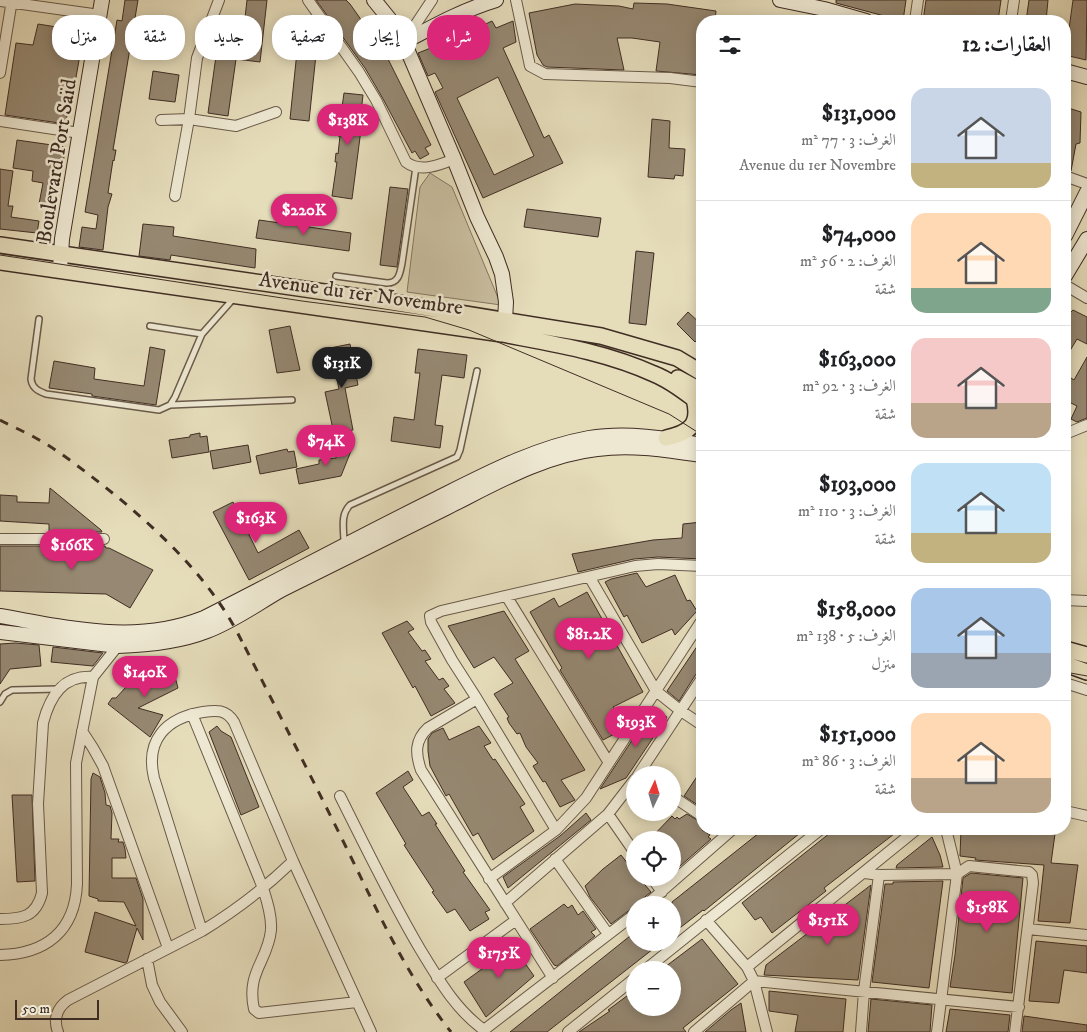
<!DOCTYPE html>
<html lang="ar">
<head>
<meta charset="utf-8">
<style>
  body { margin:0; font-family:"IM FELL DW Pica",Amiri,serif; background:#f6f6f6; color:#202124; direction:rtl; height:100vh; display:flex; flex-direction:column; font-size:19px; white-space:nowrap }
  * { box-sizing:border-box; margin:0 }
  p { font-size:16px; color:#757577 }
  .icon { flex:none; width:28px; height:28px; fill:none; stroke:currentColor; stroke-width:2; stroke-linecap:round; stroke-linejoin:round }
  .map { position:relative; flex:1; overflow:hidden; direction:ltr }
  .drawer { position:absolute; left:696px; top:15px; width:375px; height:820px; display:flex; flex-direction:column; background:#fff; border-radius:20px; box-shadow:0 2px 12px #0003; direction:rtl }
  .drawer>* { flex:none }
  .banner { position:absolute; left:15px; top:15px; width:475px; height:45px; direction:rtl; display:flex; gap:10px }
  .needle { width:32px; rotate:4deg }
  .buttons { position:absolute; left:626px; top:766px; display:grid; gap:10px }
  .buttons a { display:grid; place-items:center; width:55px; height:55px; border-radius:50%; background:#fff; box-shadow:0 2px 12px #0003; font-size:25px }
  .scale { position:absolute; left:15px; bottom:12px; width:84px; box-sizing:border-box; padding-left:5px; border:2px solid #402e24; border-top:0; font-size:14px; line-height:18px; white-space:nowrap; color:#402e24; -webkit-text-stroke:4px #eee8d2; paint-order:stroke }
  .price { position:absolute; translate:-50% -42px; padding:0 11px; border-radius:18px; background:#db2777; color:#fff; font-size:16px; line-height:32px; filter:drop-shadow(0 1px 2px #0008) }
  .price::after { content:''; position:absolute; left:50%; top:30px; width:15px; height:11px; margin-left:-8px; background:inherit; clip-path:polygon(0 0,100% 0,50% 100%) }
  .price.on { background:#222; color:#fff }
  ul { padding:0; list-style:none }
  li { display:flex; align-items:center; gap:15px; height:125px; padding:0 20px }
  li+li { border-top:1px solid #e0e0e0 }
  li span { display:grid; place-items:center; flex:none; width:140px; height:100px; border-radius:15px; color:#555 }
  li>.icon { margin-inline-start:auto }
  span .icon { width:60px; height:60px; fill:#fffc; stroke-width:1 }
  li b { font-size:21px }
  h2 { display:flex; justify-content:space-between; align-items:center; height:60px; padding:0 20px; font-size:21px }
  .pill { padding:0 18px; border-radius:20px; background:#fff; box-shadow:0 2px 12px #0003; font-size:18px; line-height:45px }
  .pill.on { background:#db2777; color:#fff }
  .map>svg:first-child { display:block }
  .green { fill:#c9bea0; stroke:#847662 }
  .building { fill:#968872; stroke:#402e24; fill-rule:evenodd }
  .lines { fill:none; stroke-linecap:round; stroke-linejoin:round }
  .lane-casing { stroke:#695a4a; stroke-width:8 }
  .street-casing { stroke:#695a4a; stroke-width:12 }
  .secondary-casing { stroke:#402e24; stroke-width:16 }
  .primary-casing { stroke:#402e24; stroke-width:18 }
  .lane { stroke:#eee8d2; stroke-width:5 }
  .street { stroke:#eee8d2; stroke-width:10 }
  .secondary { stroke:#eee8d2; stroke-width:14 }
  .primary { stroke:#e5dcba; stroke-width:15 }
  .tram { stroke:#402e24; stroke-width:1 }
  .rail { stroke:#402e24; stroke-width:3; stroke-dasharray:9 9; stroke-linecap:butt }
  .labels { text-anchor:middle; stroke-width:5; stroke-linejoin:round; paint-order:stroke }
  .street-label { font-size:21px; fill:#402e24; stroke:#eee8d2 }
</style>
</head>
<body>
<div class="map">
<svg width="1087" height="1032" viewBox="0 0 1087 1032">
  <rect width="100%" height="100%" fill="#e5dcba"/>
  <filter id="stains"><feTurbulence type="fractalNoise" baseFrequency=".004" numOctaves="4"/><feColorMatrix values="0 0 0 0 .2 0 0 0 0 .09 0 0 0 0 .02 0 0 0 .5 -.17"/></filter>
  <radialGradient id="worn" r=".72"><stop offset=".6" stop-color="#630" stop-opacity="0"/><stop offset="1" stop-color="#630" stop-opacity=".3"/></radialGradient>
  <path class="green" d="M430 173 452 187 501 305 407 292 420 187Z"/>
  <path class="building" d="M125 0H138L113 150H116L114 161 113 160 108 193 112 194 108 207 103 250 79 247 82 227 96 229 98 215 85 212 117 20 122 21Z
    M247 0H267L260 62 236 59 228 116 208 113 218 42 242 45Z
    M316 0H346L350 4 386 55 431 145 425 148 429 154 420 159 415 151 412 153 382 97 365 68Z
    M836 0H906L903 21 836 3Z
    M926 0H1001L998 21H923Z
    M1029 0H1048L1046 21H1026Z
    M1073 0H1087L1086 60 1065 55V29H1069Z
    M634 3 667 4 716 11 715 21H702V75L656 71 660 42 632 38H617L624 70 547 67 543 65 537 55 529 13 575 4 619 6 633 9Z
    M492 21 496 28 513 21 516 42 503 48 544 138 549 135 563 163 483 198 435 92 443 88 435 73 428 76 418 53 446 42 449 48 468 41 466 33ZM498 77 534 156 494 175 457 98Z
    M38 24 69 29 68 36 83 38 73 94H70L66 124 5 115 16 43 33 45Z
    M298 42 317 45 309 121 290 119Z
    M153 71 179 75 175 102 149 99Z
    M344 93 363 95 360 121 362 122 352 199 332 196 337 162H335L336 153 338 154 340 136H338Z
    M1065 107 1081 112 1080 143 1076 144 1071 171 1065 169Z
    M652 119 670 121 669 148 685 149 683 176 675 175 674 179 648 177Z
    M17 140 66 147 54 207 39 204 43 183 32 181 33 171 13 168Z
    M0 169 13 171 8 206H13L11 217 39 221 37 233 0 229Z
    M390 187 408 189 397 267 380 265Z
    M527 209 601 218 598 237 524 227Z
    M259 220 351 233 349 251 256 238Z
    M143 224 174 227 173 236 256 249 255 268 171 255 170 260 139 256Z
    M636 251 654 253 646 325 629 323Z
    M1073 310 1087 317V344L1077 339 1065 359V318Z
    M688 312 702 325V334L695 342 677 324Z
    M290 326 300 370 277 373 269 330Z
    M350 344 358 385 345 388 353 430 334 434 325 392 339 389 330 348Z
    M150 347 165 350 156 405 92 396V394L49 388 54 361 95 368 94 379 144 386Z
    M418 349 467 355 464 378 442 375 435 425 443 426 440 448 391 441 394 417 414 420 420 373H415Z
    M1087 357V418L1077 422 1071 419 1077 406 1065 400V374L1074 380Z
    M200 433V437L207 436 209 452 172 458 169 440 190 437V435Z
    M342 443 353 446 341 476 299 484 296 469 319 464V460L336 458Z
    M248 445 251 462 213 469 210 451Z
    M287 449 288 452 294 451 297 467 260 474 256 456Z
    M50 488 101 530 102 532H49V524L0 521V495L17 496V502L49 503Z
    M233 502 258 553 299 530 309 548 249 580 213 512Z
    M702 522V559L658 557 634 559 578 572 572 554 653 540 682 538 683 524Z
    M0 546H105L106 548H109L153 570 130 608 106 594 0 591Z
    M637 573 646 587 675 575 687 601 690 600 697 611 675 635 672 629 642 643 627 615 624 617 605 582 611 579Z
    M587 592 643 692 613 707 625 726 622 730 603 740 560 670 562 668 530 612 554 598 559 607Z
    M504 611 529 651 515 659 585 770 561 780 575 800 560 807 545 781 543 782 536 771 533 766 538 763 526 747 520 733 517 734 509 723 507 718 509 717 494 694 513 683 494 657 474 668 448 626Z
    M407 621 414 629 408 632 422 651 425 650 431 659 425 661 439 680 443 678 449 686 444 689 455 703 431 716 415 686 413 688 382 633Z
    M702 639V669L696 674 679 701 667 691Z
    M15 643 39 645 41 666 10 669 0 684V644Z
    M53 647 103 653 93 666 51 662Z
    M171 662 178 688 138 708 163 715 150 737 108 704 112 698H116L126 687 152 670 162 669Z
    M652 710H655L667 717 626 778 600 789Z
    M217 726 221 731 231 737 259 807 241 815 209 732Z
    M479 726 491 743 484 746 493 760 495 759 525 804 520 807 534 831 493 860 478 833 473 836 449 794 446 796 430 766 428 751V739L432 733 443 728 449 740Z
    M702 769V808L684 796Z
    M408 771 413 780 403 787 422 816 429 812 437 824H435L465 871 463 872 490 910 485 912 489 919 470 931 455 909 447 913 432 892 434 891 404 845 406 844 376 793Z
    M93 773 100 777 105 793 106 805 110 806 112 813 111 839H119L118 842H123L125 849 126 858H112V878H136L143 899V940L137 928 127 962 125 963 85 952 95 912 136 926 124 902 98 901V899L89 896 91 779Z
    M12 795H32L35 881 17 882Z
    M586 813 591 820 508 888 503 877 560 836Z
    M687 814 702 823V830L710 835 708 837 711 839 672 873V840H649L672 816 675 819 677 817 679 819Z
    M764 829H805L704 911 703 910 672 934V902Z
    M835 829H889L894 834 824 888 826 891 772 933 761 917 755 920 742 903Z
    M961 829H1002L1055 834 1051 863 1078 865 1070 923 1038 921 1044 865 975 860 976 858 960 856Z
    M932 837 940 855 943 867 896 868 897 865Z
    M621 855 635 873V878H639L651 892 641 900 639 905H635V907L631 909 611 924 590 897 585 886 603 869Z
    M971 873 1023 878 1012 993 950 987 955 955 963 878Z
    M943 881 929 988 872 982 885 884H893V882Z
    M871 885 858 980 764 975 766 965Z
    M564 904 568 908 572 905 578 915 583 911 596 929 591 932 595 936 557 966 554 965 530 929Z
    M635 932V942H662L547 1032H510Z
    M702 939 738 984 683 1028 686 1032H579L610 1011 608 1010 635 990V1008H672V970H661Z
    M1036 941 1087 946V973L1064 970 1059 1003 1029 1001Z
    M510 942 534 976 486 1017 464 982 493 961 491 957Z
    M769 991 846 999 843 1032H795L798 1015 769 1011Z
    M871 999 932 1005 930 1032H868Z
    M741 1003 746 1032H705L731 1010Z
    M950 1009 1010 1015 1008 1032H946Z
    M1024 1016 1087 1025V1032H1022Z"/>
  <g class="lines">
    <defs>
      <path id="lane" d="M336 276 387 283C399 283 400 273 402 263L416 167
        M39 319 31 379C32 388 38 391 46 394L159 410 170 405 175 397 202 334 233 299
        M150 326 202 334
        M170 405 292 400
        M344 543C344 529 340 515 350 505L457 457 460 450 477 371
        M0 702 5 694 12 690 59 689"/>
      <path id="street" d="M308 0 359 72 376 100 406 162C420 173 440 165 454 159
        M516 0 530 66 545 74 670 78 702 82
        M0 1 100 15
        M915 21 918 0
        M1011 21 1014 0
        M404 42 432 0
        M0 73 12 0
        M161 120 189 119 197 58 219 0
        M0 121 80 133
        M1065 176 1087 184
        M175 196 189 119 236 126 276 112
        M1065 285 1087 298
        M1065 434 1087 425
        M0 539H104
        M590 578 656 691 681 711 702 725
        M507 597 609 763
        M1065 600 1087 601
        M1065 683 1087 690
        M477 699 428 728C415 740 415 753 421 770L553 978
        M192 714 263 888C267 901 272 916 271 930 268 961 246 972 254 1009L259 1013 357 1002
        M82 731 93 748 103 766 168 948
        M638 775 702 678
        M340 796C366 848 391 900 420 949 439 980 455 1009 484 1030L635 914
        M672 796 702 816
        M1065 811 1087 816
        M608 814 635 853
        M556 830 477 699 452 660 431 622 430 616 441 611 635 566 658 564 702 566
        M555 859 608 934
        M865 873 879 875 957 874 969 866 1029 872 1032 875 1033 883 1015 1032
        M652 878 662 892
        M489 879 556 830 586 798 702 620
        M505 903 608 814 635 779
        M646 905 733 829
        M0 919C22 919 36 917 42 893L38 804 43 723C50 696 63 675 93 677
        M706 920 747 967 754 981 1019 1007
        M1028 929 1087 935
        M202 931 154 778C145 740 166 718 203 712 216 710 226 709 234 722L293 861 371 1032
        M0 955C46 954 75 931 77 884L76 763 93 677 121 642
        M147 959 152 985 160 1002 182 1032
        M747 967 917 829
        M645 970 821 829
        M437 978 516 920
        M58 1032C53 1019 57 1008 68 1000L202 931C235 911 265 888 293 861
        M568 1032 635 978
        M694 1032 754 981 767 1032
        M861 1032 864 991 879 875
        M937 1032 957 874 946 829"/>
      <path id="secondary" d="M374 0 391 21 404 42 454 159 477 217 496 257 502 274 506 302 505 320 502 332
        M780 0 824 9 866 21
        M404 42C434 26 463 10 496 0
        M1065 71 1087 77
        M1065 236 1087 192
        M60 270 62 239 102 0
        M1065 276 1087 239
        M0 616C70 628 135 645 204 618 281 579 357 538 434 500 484 475 534 448 589 438 626 432 666 438 702 445
        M0 632 118 646C147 645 179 642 207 631 234 621 258 603 283 589 337 562 392 535 446 508 494 484 543 455 597 449 632 444 667 450 702 455"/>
      <path id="primary" d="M0 245 373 299 601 336 677 358 702 373
        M0 262 502 334C554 344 606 352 654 374 672 381 687 394 702 405
        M678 378 702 391
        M666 438C689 433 701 425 694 399
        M1065 649 1087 655
        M1065 664 1087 672"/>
    </defs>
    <use href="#lane" class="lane-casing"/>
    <use href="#street" class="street-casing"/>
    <use href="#secondary" class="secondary-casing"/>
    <use href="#primary" class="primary-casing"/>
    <use href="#lane" class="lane"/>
    <use href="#street" class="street"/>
    <use href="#secondary" class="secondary"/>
    <use href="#primary" class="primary"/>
    <path class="tram" d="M0 255 302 301 425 317 469 330 669 414 702 435
      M1065 672 1087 676"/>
    <path class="rail" d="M0 420C11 426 23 431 34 437 58 450 79 467 100 483 156 527 215 582 244 646
      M245 647C279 714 313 780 346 847 378 912 406 975 451 1032"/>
  </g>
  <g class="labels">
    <g class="street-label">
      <text transform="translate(56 161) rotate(-81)" y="7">Boulevard Port Saïd</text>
      <text transform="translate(361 293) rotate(8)" y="7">Avenue du 1er Novembre</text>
    </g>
  </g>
  <rect width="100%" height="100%" filter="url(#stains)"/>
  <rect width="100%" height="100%" fill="url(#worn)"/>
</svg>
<div class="buttons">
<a><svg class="needle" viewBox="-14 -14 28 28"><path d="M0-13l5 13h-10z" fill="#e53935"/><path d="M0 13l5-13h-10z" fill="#757577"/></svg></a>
<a><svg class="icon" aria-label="locate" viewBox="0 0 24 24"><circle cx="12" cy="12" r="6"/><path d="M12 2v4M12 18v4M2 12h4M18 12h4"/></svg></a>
<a>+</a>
<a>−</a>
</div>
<div class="scale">50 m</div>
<b class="price" style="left:348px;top:146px">$138K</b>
<b class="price" style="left:304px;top:236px">$220K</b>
<b class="price on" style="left:342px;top:389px">$131K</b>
<b class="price" style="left:326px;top:467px">$74K</b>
<b class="price" style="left:256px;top:544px">$163K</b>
<b class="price" style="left:72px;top:571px">$166K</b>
<b class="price" style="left:589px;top:660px">$81.2K</b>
<b class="price" style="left:145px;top:698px">$140K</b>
<b class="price" style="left:636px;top:748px">$193K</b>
<b class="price" style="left:987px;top:933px">$158K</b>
<b class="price" style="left:828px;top:946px">$151K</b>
<b class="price" style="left:499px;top:979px">$175K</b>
<div class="banner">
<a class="pill on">شراء</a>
<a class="pill">إيجار</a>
<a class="pill">تصفية</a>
<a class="pill">جديد</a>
<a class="pill">شقة</a>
<a class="pill">منزل</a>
</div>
<section class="drawer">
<h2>العقارات: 12<svg class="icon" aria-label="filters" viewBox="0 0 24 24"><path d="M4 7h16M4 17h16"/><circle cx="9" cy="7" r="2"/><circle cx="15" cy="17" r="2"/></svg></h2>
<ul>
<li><span style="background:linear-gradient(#c9d6e8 75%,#c2b280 0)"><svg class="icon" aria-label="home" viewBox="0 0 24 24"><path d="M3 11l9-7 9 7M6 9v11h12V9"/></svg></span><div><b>$131,000</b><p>الغرف: 3 · 77 m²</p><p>Avenue du 1er Novembre</p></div></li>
<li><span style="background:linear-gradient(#ffd9b3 75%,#7fa58c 0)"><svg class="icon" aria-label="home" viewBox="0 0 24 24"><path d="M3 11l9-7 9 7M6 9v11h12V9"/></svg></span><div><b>$74,000</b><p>الغرف: 2 · 56 m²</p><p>شقة</p></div></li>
<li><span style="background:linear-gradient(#f6c9c9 65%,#b9a48a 0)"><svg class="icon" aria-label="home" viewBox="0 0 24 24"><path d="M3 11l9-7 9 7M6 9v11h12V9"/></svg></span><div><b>$163,000</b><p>الغرف: 3 · 92 m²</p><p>شقة</p></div></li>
<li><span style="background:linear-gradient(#bfe0f5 70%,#c2b280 0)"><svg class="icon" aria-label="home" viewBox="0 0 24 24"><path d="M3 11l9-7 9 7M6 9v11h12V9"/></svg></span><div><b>$193,000</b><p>الغرف: 3 · 110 m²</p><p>شقة</p></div></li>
<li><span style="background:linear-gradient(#a9c7e8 65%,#9aa5b1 0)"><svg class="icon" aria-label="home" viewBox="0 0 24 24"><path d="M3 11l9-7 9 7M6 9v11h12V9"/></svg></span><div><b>$158,000</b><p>الغرف: 5 · 138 m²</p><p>منزل</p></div></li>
<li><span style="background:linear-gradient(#ffd9b3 65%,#b9a48a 0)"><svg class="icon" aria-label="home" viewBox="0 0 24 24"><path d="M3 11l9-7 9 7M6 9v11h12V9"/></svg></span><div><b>$151,000</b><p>الغرف: 3 · 86 m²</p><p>شقة</p></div></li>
</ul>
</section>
</div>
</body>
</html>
